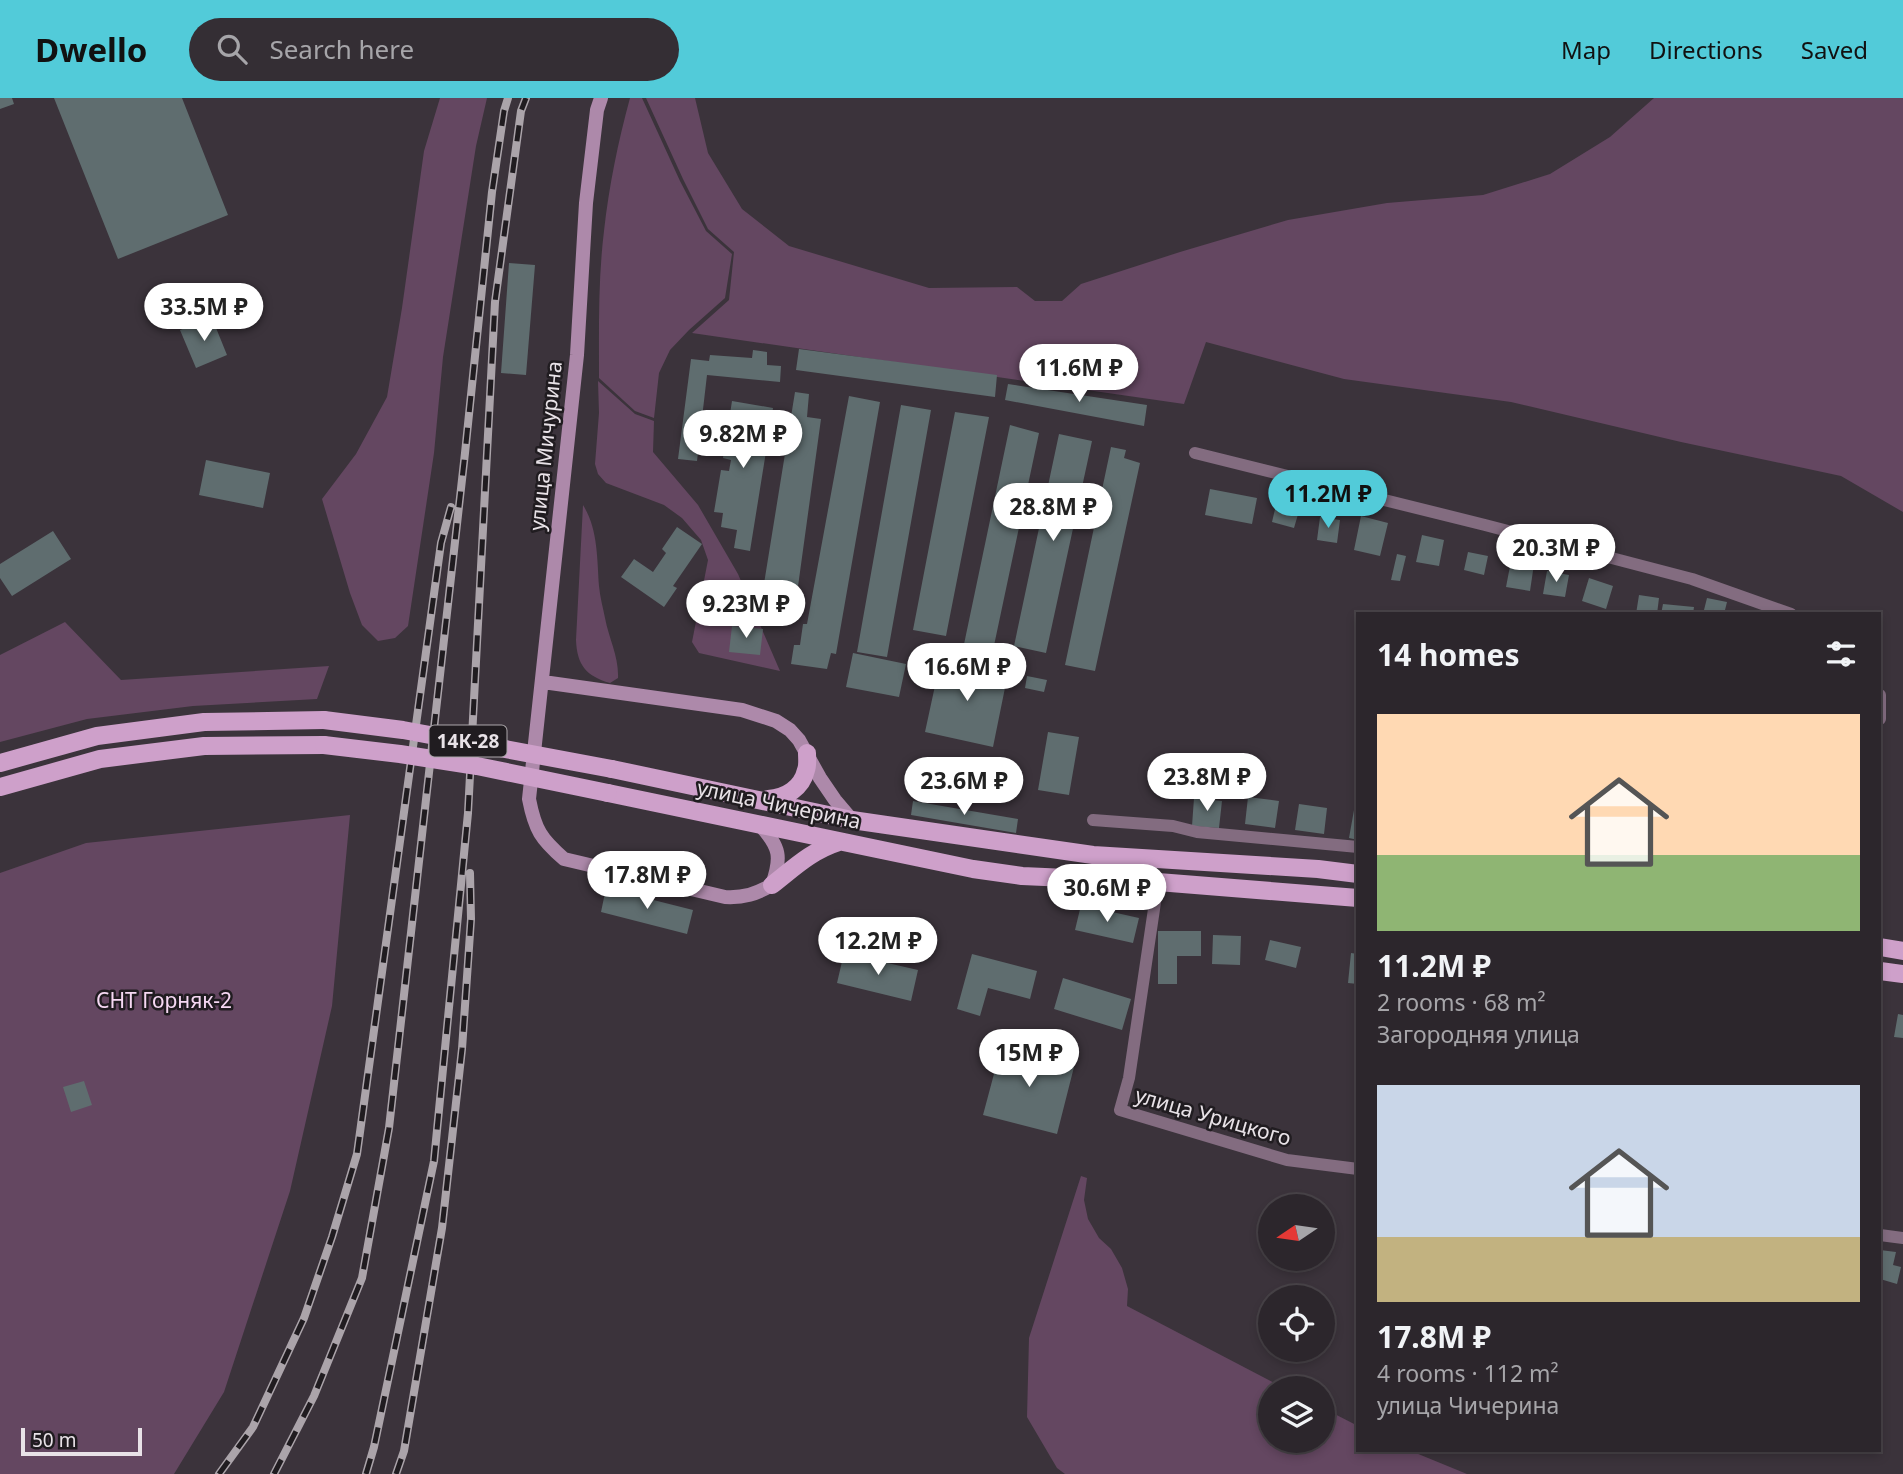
<!DOCTYPE html>
<html lang="en">
<head>
<meta charset="utf-8">
<style>
  body { margin:0; font-family:"Noto Sans",sans-serif; background:#342e34; color:#f1f3f6; height:100vh; display:flex; flex-direction:column; font-size:26px; white-space:nowrap }
  * { box-sizing:border-box; margin:0 }
  p { font-size:23px; color:#a6a5a9 }
  .icon { flex:none; width:38px; height:38px; fill:none; stroke:currentColor; stroke-width:2; stroke-linecap:round; stroke-linejoin:round }
  .map { position:relative; flex:1; overflow:hidden }
  .panel { position:absolute; left:1356px; top:514px; width:525px; height:840px; display:flex; flex-direction:column; background:#2c262c; border-radius:0px; box-shadow:0 4px 10px #0003,0 0 0 2px #484348 }
  .panel>* { flex:none }
  .needle { width:46px; rotate:257deg }
  .tools { position:absolute; left:1258px; top:1096px; display:grid; gap:14px }
  .tools a { display:grid; place-items:center; width:77px; height:77px; border-radius:50%; background:#2c262c; box-shadow:0 4px 10px #0003,0 0 0 2px #484348; font-size:35px }
  .scale { position:absolute; left:21px; bottom:18px; width:121px; box-sizing:border-box; padding-left:7px; border:4px solid #e8e2e7; border-top:0; font-size:19px; line-height:24px; white-space:nowrap; color:#e8e2e7; -webkit-text-stroke:5px #201c20; paint-order:stroke }
  .price { position:absolute; translate:-50% -60px; padding:0 16px; border-radius:24px; background:#fff; color:#222; font-size:23px; line-height:46px; filter:drop-shadow(0 2px 4px #0008) }
  .price::after { content:''; position:absolute; left:50%; top:42px; width:21px; height:16px; margin-left:-10px; background:inherit; clip-path:polygon(0 0,100% 0,50% 100%) }
  .price.on { background:#52cbd9; color:#111 }
  ul { padding:0; list-style:none }
  li { display:grid; align-content:center; gap:14px; height:371px; padding:0 21px }
  li span { display:grid; place-items:center; height:217px; border-radius:0px; color:#555 }
  li>.icon { margin-inline-start:auto }
  span .icon { width:126px; height:126px; fill:#fffc; stroke-width:1 }
  li b { font-size:30px }
  h2 { display:flex; justify-content:space-between; align-items:center; height:84px; padding:0 21px; font-size:30px }
  header { display:flex; align-items:center; gap:42px; box-sizing:border-box; height:98px; padding:0 35px; background:#52cbd9; color:#111 }
  header strong { font-size:33px }
  nav { display:flex; gap:38px; margin-inline-start:auto; font-size:24px }
  .search { width:490px; height:63px; background:#342e34; display:flex; align-items:center; gap:18px; box-sizing:border-box; padding:0 24px; border-radius:38px; color:#a6a5a9; font-size:26px }
  .map>svg:first-child { display:block }
  .green { fill:#644761 }
  .building { fill:#5f6d6f }
  .lines { fill:none; stroke-linecap:round; stroke-linejoin:round }
  .minor { stroke:#836c80; stroke-width:12 }
  .secondary { stroke:#ad89aa; stroke-width:14 }
  .primary { stroke:#cea0ca; stroke-width:18 }
  .rail-casing { stroke:#aba4aa; stroke-width:8 }
  .rail { stroke:#201c20; stroke-width:5; stroke-dasharray:16; stroke-linecap:butt }
  .primary-bridge { stroke:#cea0ca; stroke-width:18 }
  .labels { text-anchor:middle; stroke-width:5; stroke-linejoin:round; paint-order:stroke }
  .shield { fill:#201c20; stroke:#aca7ab; stroke-width:2 }
  .shield-label { font-size:19px; font-weight:bold; fill:#e8e2e7 }
  .street-label { font-size:21px; fill:#e8e2e7; stroke:#201c20 }
  .park-label { font-size:21px; fill:#f6d8f3; stroke:#201c20 }
</style>
</head>
<body>
<header>
<strong>Dwello</strong>
<div class="search"><svg class="icon" aria-label="search" viewBox="0 0 24 24"><circle cx="10" cy="10" r="6"/><path d="M15 15l6 6"/></svg>Search here</div>
<nav><a>Map</a><a>Directions</a><a>Saved</a></nav>
</header>
<div class="map">
<svg width="1903" height="1376" viewBox="0 0 1903 1376">
  <rect width="100%" height="100%" fill="#3b333b"/>
  <path class="green" d="M440 0H487L476 48 443 259 434 355 408 528 395 540 378 543 362 527 350 495 322 401 356 356 387 299 402 210 424 53Z
    M630 0H642L680 83 706 133 732 156 725 200 689 232 670 252 659 275 654 320 635 313 599 280C599 231 598 182 604 133 609 88 618 44 630 0Z
    M646 0H695L708 55 742 111 789 148 929 190 1017 189 1035 203H1062L1081 186 1180 154 1288 122 1387 105 1483 97 1550 76 1610 39 1654 0H1903V414L1841 378 1681 344 1511 304 1344 281 1206 244 1184 306 692 235 729 202 734 154 708 131 683 81Z
    M598 283 635 316 654 323 653 354 698 407 738 476 780 573 699 555 692 544 708 462 701 442 682 420 664 407 606 385 598 376 595 366 599 315Z
    M583 407C598 431 597 460 599 488 600 499 603 510 605 520 609 541 619 559 618 580L610 585C586 578 577 567 576 542Z
    M65 524 121 582 329 568 317 601 193 608 87 621 0 644V557Z
    M350 717 332 908 290 1093 224 1294 174 1376H0V775L86 745Z
    M1081 1078 1087 1080 1084 1102 1088 1121 1099 1140 1111 1151 1122 1170 1128 1191 1127 1208 1284 1290H1270V1342H1323V1310L1358 1328V1353H1411L1467 1376H1065L1057 1370 1027 1319 1029 1240Z"/>
  <path class="building" d="M0 0H12L14 6 0 11Z
    M54 0H182L228 117 118 161Z
    M509 165 535 167 526 277 501 275Z
    M212 220 227 257 196 270 180 232Z
    M799 251 997 277 995 299 796 272Z
    M753 252 767 254V267L781 268 780 284 707 277 697 363 678 361 691 261 709 263 710 257 752 260Z
    M1008 286 1147 307 1144 328 1005 302Z
    M795 294 809 296 807 319 821 321 796 503 762 498Z
    M849 298 880 304 836 556 831 555 827 571 791 566 794 547H800L803 526H807Z
    M732 303 773 310 750 453 734 450 737 432 721 429 723 415 714 414 721 372 729 373 731 362 723 360Z
    M901 307 931 312 887 559 857 554Z
    M955 314 989 319 946 538 913 532Z
    M1010 327 1039 335 992 557 963 551Z
    M1059 336 1092 343 1046 555 1014 548Z
    M1111 349 1126 352 1124 360 1140 365 1095 573 1065 567Z
    M206 362 270 375 263 410 199 397Z
    M1210 391 1257 400 1252 426 1205 417Z
    M1276 407 1299 413 1294 430 1272 424Z
    M1361 418 1388 425 1380 458 1354 452Z
    M1320 419 1340 422 1337 445 1317 442Z
    M677 429 702 446 673 488 677 490 664 509 621 479 634 461 653 474 666 455 662 451Z
    M53 433 71 461 12 498 0 480V466Z
    M1422 437 1444 442 1439 468 1416 464Z
    M1468 454 1488 458 1484 477 1464 472Z
    M1397 456 1406 458 1400 483 1391 482Z
    M1511 463 1534 466 1530 493 1506 489Z
    M1547 473 1569 477 1565 499 1543 496Z
    M1589 480 1613 488 1606 511 1582 503Z
    M1639 497 1659 500 1657 516H1636Z
    M1707 500 1727 504 1724 516H1703Z
    M1663 506 1694 509 1693 516H1661Z
    M732 528 763 531 760 557 729 554Z
    M853 555 906 566 899 599 846 589Z
    M941 560 1008 575 993 649 925 634Z
    M1027 578 1047 582 1044 594 1025 590Z
    M1048 634 1079 639 1069 697 1038 692Z
    M1248 699 1279 703 1275 730 1245 726Z
    M1194 700 1222 703 1219 730 1192 728Z
    M913 703 1018 721 1016 735 911 717Z
    M1299 706 1327 710 1324 736 1295 732Z
    M1354 712 1358 713V742L1349 740Z
    M606 790 693 812 687 836 601 814Z
    M1081 807 1139 820 1133 845 1075 832Z
    M1158 833H1201V858H1177V886H1158Z
    M1213 837 1241 838 1240 867 1212 866Z
    M1270 842 1301 849 1296 870 1265 862Z
    M844 855 918 872 911 903 837 885Z
    M1351 855 1358 856V886L1348 885Z
    M972 856 1037 873 1030 901 988 890 980 918 957 911Z
    M1063 880 1131 901 1122 932 1054 911Z
    M1898 916 1903 917V940L1894 939Z
    M1002 946 1075 965 1057 1036 983 1017Z
    M84 983 92 1007 71 1014 63 989Z
    M1880 1152 1896 1154 1893 1167 1901 1169 1897 1186 1880 1181Z"/>
  <g class="lines">
    <path class="minor" d="M1195 355 1485 427 1692 481 1791 516
      M1880 597V621
      M1093 722 1173 728 1197 734 1358 749
      M1158 784 1129 980 1120 1012 1287 1062 1358 1071
      M1880 1137 1903 1140"/>
    <path class="secondary" d="M601 0 597 12 586 105 577 257 529 701C535 732 541 741 564 761L725 799C744 800 756 796 772 787 782 759 780 749 760 727
      M543 584 742 612 776 623 790 632 799 642 820 680 835 702 852 722"/>
    <path class="primary" d="M0 665 97 638 204 624 324 622
      M612 671 852 722 1093 757 1318 771 1358 776
      M0 689 100 661 204 648 324 647
      M608 695 973 771 1022 778 1158 784 1358 800
      M768 701C786 700 802 690 806 672 808 667 807 660 807 655
      M772 787C795 769 811 753 839 744
      M1880 849 1903 853
      M1880 873 1903 876"/>
    <defs>
      <path id="rail" d="M219 1376 253 1329 304 1220 332 1139 357 1056 441 445 451 409
        M274 1376 314 1298 362 1180 389 1030 465 355 492 94 504 13 508 0
        M366 1376 374 1349 434 1063 468 715 495 204 521 13 526 0
        M396 1376 404 1353 442 1130 462 951 471 821 470 775"/>
    </defs>
    <use href="#rail" class="rail-casing"/>
    <use href="#rail" class="rail"/>
    <path class="primary-bridge" d="M324 622 403 632 612 671
      M324 647 400 656 477 668 608 695"/>
  </g>
  <g class="labels">
    <rect class="shield" x="429.5" y="627.5" width="77" height="31" rx="5"/>
    <g class="shield-label">
      <text x="468" y="650">14К-28</text>
    </g>
    <g class="street-label">
      <text transform="translate(546 348) rotate(-84)" y="7">улица Мичурина</text>
      <text transform="translate(779 707) rotate(12)" y="7">улица Чичерина</text>
      <text transform="translate(1213 1019) rotate(16)" y="7">улица Урицкого</text>
    </g>
    <g class="park-label">
      <text x="164" y="910">СНТ Горняк-2</text>
    </g>
  </g>
</svg>
<div class="tools">
<a><svg class="needle" viewBox="-14 -14 28 28"><path d="M0-13l5 13h-10z" fill="#e53935"/><path d="M0 13l5-13h-10z" fill="#a6a5a9"/></svg></a>
<a><svg class="icon" aria-label="locate" viewBox="0 0 24 24"><circle cx="12" cy="12" r="6"/><path d="M12 2v4M12 18v4M2 12h4M18 12h4"/></svg></a>
<a><svg class="icon" aria-label="layers" viewBox="0 0 24 24"><path d="M12 4l9 5-9 5-9-5zM3 14l9 5 9-5"/></svg></a>
</div>
<div class="scale">50 m</div>
<b class="price" style="left:204px;top:245px">33.5M ₽</b>
<b class="price" style="left:1079px;top:306px">11.6M ₽</b>
<b class="price" style="left:743px;top:372px">9.82M ₽</b>
<b class="price on" style="left:1328px;top:432px">11.2M ₽</b>
<b class="price" style="left:1053px;top:445px">28.8M ₽</b>
<b class="price" style="left:1556px;top:486px">20.3M ₽</b>
<b class="price" style="left:746px;top:542px">9.23M ₽</b>
<b class="price" style="left:967px;top:605px">16.6M ₽</b>
<b class="price" style="left:1207px;top:715px">23.8M ₽</b>
<b class="price" style="left:964px;top:719px">23.6M ₽</b>
<b class="price" style="left:647px;top:813px">17.8M ₽</b>
<b class="price" style="left:1107px;top:826px">30.6M ₽</b>
<b class="price" style="left:878px;top:879px">12.2M ₽</b>
<b class="price" style="left:1029px;top:991px">15M ₽</b>
<section class="panel">
<h2>14 homes<svg class="icon" aria-label="filters" viewBox="0 0 24 24"><path d="M4 7h16M4 17h16"/><circle cx="9" cy="7" r="2"/><circle cx="15" cy="17" r="2"/></svg></h2>
<ul>
<li><span style="background:linear-gradient(#ffd9b3 65%,#8fb573 0)"><svg class="icon" aria-label="home" viewBox="0 0 24 24"><path d="M3 11l9-7 9 7M6 9v11h12V9"/></svg></span><div><b>11.2M ₽</b><p>2 rooms · 68 m²</p><p>Загородняя улица</p></div></li>
<li><span style="background:linear-gradient(#c9d6e8 70%,#c2b280 0)"><svg class="icon" aria-label="home" viewBox="0 0 24 24"><path d="M3 11l9-7 9 7M6 9v11h12V9"/></svg></span><div><b>17.8M ₽</b><p>4 rooms · 112 m²</p><p>улица Чичерина</p></div></li>
</ul>
</section>
</div>
</body>
</html>
